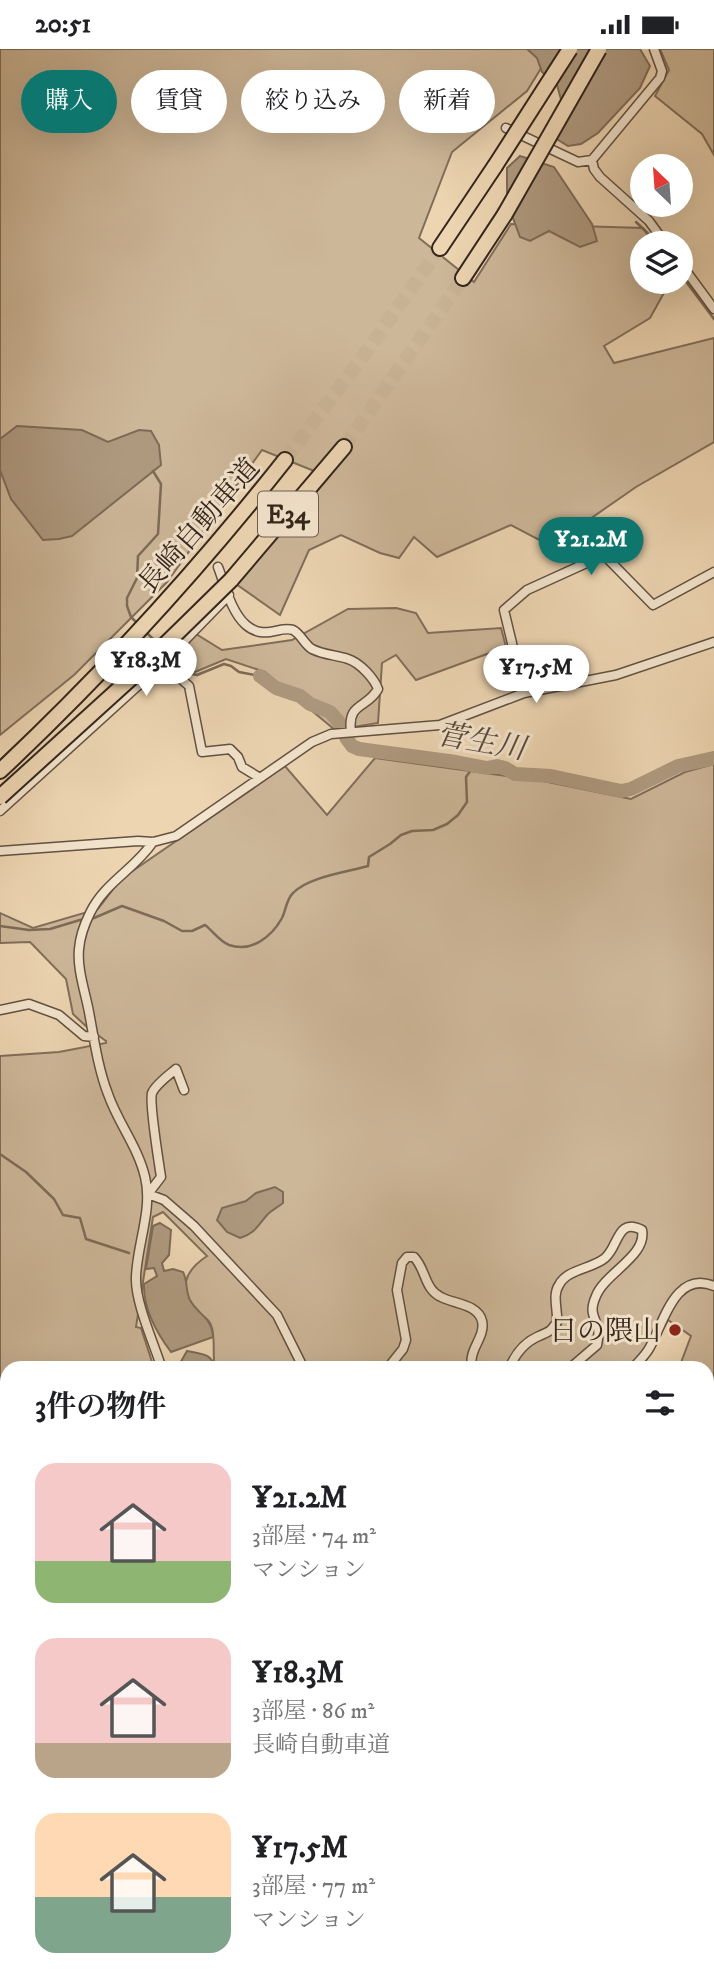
<!DOCTYPE html>
<html lang="ja">
<head>
<meta charset="utf-8">
<style>
  body { margin:0; font-family:"IM FELL DW Pica","Noto Serif JP",serif; background:#f2f2f2; color:#202124; height:100vh; display:flex; flex-direction:column; font-size:26px; white-space:nowrap }
  * { box-sizing:border-box; margin:0 }
  p { font-size:23px; color:#757577 }
  .icon { flex:none; width:38px; height:38px; fill:none; stroke:currentColor; stroke-width:2; stroke-linecap:round; stroke-linejoin:round }
  .map { position:relative; flex:1; overflow:hidden }
  .side { position:absolute; left:0px; top:1312px; width:714px; height:625px; display:flex; flex-direction:column; background:#fff; border-radius:21px 21px 0 0; box-shadow:0 7px 28px #0002 }
  .side>* { flex:none }
  .top-card { position:absolute; left:21px; top:21px; width:672px; height:63px; display:flex; gap:14px }
  .needle { width:46px; rotate:335deg }
  .controls { position:absolute; left:630px; top:105px; display:grid; gap:14px }
  .controls a { display:grid; place-items:center; width:63px; height:63px; border-radius:50%; background:#fff; box-shadow:0 7px 28px #0002; font-size:35px }
  .price { position:absolute; translate:-50% -60px; padding:0 16px; border-radius:24px; background:#fff; color:#222; font-size:23px; line-height:46px; filter:drop-shadow(0 2px 4px #0008) }
  .price::after { content:''; position:absolute; left:50%; top:42px; width:21px; height:16px; margin-left:-10px; background:inherit; clip-path:polygon(0 0,100% 0,50% 100%) }
  .price.selected { background:#0f766e; color:#fff }
  ul { padding:0; list-style:none }
  li { display:flex; align-items:center; gap:21px; height:175px; padding:0 35px }
  li span { display:grid; place-items:center; flex:none; width:196px; height:140px; border-radius:21px; color:#555 }
  li>.icon { margin-inline-start:auto }
  span .icon { width:84px; height:84px; fill:#fffc; stroke-width:1 }
  li b { font-size:30px }
  h2 { display:flex; justify-content:space-between; align-items:center; height:84px; padding:0 35px; font-size:30px }
  .tag { padding:0 24px; border-radius:32px; background:#fff; box-shadow:0 7px 28px #0002; font-size:24px; line-height:63px }
  .tag.selected { background:#0f766e; color:#fff }
  .status { display:flex; justify-content:space-between; align-items:center; height:49px; padding:0 35px; background:#fff; direction:ltr }
  .status svg { height:19px; fill:currentColor }
  .map>svg:first-child { display:block }
  .green { fill:#cdb799; stroke:#806e5b; stroke-width:2 }
  .water { fill:#ae997f; stroke:#7d6b58; stroke-width:2 }
  .lines { fill:none; stroke-linecap:round; stroke-linejoin:round }
  .stream { stroke:#7d6b58; stroke-width:2.5 }
  .river { stroke:#ae997f; stroke-width:14 }
  .motorway-tunnel { stroke:#c8b294; stroke-width:14; stroke-dasharray:14 7; stroke-linecap:butt }
  .minor-casing { stroke:#625142; stroke-width:11 }
  .tertiary-casing { stroke:#625142; stroke-width:14 }
  .motorway-casing { stroke:#33251d; stroke-width:18 }
  .minor { stroke:#f3e4cd; stroke-width:8 }
  .tertiary { stroke:#f3e4cd; stroke-width:10 }
  .motorway { stroke:#edd5b2; stroke-width:14 }
  .motorway-bridge-casing { stroke:#33251d; stroke-width:18; stroke-linecap:butt }
  .motorway-bridge { stroke:#edd5b2; stroke-width:14 }
  .poi-dot { fill:#8f2418; stroke:#f3e4cd; stroke-width:2.5 }
  .labels { text-anchor:middle; stroke-width:6; stroke-linejoin:round; paint-order:stroke }
  .shield { fill:#f3e4cd; stroke:#6d5e52; stroke-width:2 }
  .shield-label { font-size:26px; font-weight:bold; fill:#33251d }
  .street-label { font-size:28px; fill:#33251d; stroke:#f3e4cd }
  .poi-label { font-size:28px; fill:#33251d; stroke:#f3e4cd; text-anchor:end }
  .water-label { font-size:30px; font-style:italic; fill:#58483a; stroke:#f3e4cd }
</style>
</head>
<body>
<div class="status"><b>20:51</b><svg viewBox="0 0 49 12"><path d="M0 12V9h3v3zM5 12V6h3v6zM10 12V3h3v9zM15 12V0h3v12zM26 1h20v11H26zM47 4h2v5h-2z"/></svg></div>
<div class="map">
<svg width="714" height="1936" viewBox="0 0 714 1936">
  <rect width="100%" height="100%" fill="#edd5b2"/>
  <filter id="stains"><feTurbulence type="fractalNoise" baseFrequency=".00286" numOctaves="4"/><feColorMatrix values="0 0 0 0 .2 0 0 0 0 .09 0 0 0 0 .02 0 0 0 .5 -.17"/></filter>
  <radialGradient id="worn" r=".72"><stop offset=".6" stop-color="#630" stop-opacity="0"/><stop offset="1" stop-color="#630" stop-opacity=".3"/></radialGradient>
  <path class="green" d="M0 0H553L527 42 452 103 419 189 474 233 511 175 643 179 653 194H642V233H670L650 269 604 297 614 314 714 289V393L636 438 551 497 511 476 437 508 414 488 399 509 380 504 341 486 309 501 280 566 236 535 329 428 262 401 167 533 74 626 0 686Z
    M660 0H714V106L702 85 655 47 669 21Z
    M396 559 416 564 428 584 501 579 506 598 416 631 396 606 382 614 378 674 335 681 265 623 226 610 195 623 175 604 196 585 222 601 292 591 348 560Z
    M375 709 543 732 631 750 685 723 714 715V1768L707 1777V1320L679 1319 691 1287 668 1271 643 1317 645 1319H215C212 1306 216 1289 211 1276 208 1268 201 1267 196 1261 177 1238 186 1221 207 1207L163 1163 153 1168 136 1278 141 1279 154 1319 7 1320V1651H3L0 1669V1007L59 1003 106 994V992L89 980 73 965 66 930 30 893 0 894V864L33 879 98 860 121 830 285 717 327 766Z
    M0 1715 7 1717V1930H74V1936H0Z
    M707 1817 714 1833V1931L707 1927Z"/>
  <path class="water" d="M527 0H640L650 17 640 39 598 84 581 95 568 97 555 89 562 54 557 36 542 23 537 9Z
    M520 107 554 118 592 175 597 192 580 198 549 182 530 192 520 188 507 153V119Z
    M17 377 82 381 108 393 139 381 151 382 159 396 161 416 72 487 59 490 43 491 11 450 0 421V390Z
    M275 1138 283 1143V1154C278 1158 272 1161 268 1165 258 1176 255 1185 240 1189L227 1183 217 1171 222 1159 246 1152 256 1144Z
    M160 1174 171 1181 169 1206 162 1214 164 1222 173 1220 183 1223C188 1232 185 1241 190 1251 199 1267 212 1268 213 1288L171 1303C156 1283 143 1260 144 1235L157 1227 154 1219 146 1220 153 1177Z
    M187 1302C201 1305 212 1304 215 1319H180L179 1316Z
    M582 1930H618L627 1933 628 1930H654L660 1936H556Z"/>
  <g class="lines">
    <path class="stream" d="M636 173 658 194
      M681 226 714 270
      M138 575 131 568 127 557V549L137 529 138 507 158 485 161 435 153 422
      M145 582 158 595
      M170 607 184 621 192 625 197 626 224 615 231 617 239 623 260 627
      M0 877 29 881 50 880 80 871 94 869 122 857 164 872 182 882H192L205 876C213 882 219 892 229 896 252 904 272 887 282 869 286 861 286 851 293 844 308 828 347 823 368 817L369 808 390 795 401 786 412 782 433 781 447 775 458 766 467 753 466 728 474 717
      M0 1105 26 1123 54 1150 63 1166 80 1169 86 1190 129 1204"/>
    <path class="river" d="M260 627 276 639 300 647 310 655 330 663 338 672 347 690 352 697 359 700 456 713 487 719 497 717 505 719 515 725 551 727 621 742 631 740 678 717 714 709"/>
    <path class="motorway-tunnel" d="M344 398 463 229
      M285 411 371 296 440 199"/>
    <defs>
      <path id="minor" d="M506 79 578 113 592 111 660 29 662 22 654 0
        M592 111 594 120 600 128 649 172 665 194
        M681 215 714 260
        M218 518C225 536 231 563 246 576 265 592 280 576 293 581 301 585 304 595 312 600 324 606 336 606 348 610 360 614 374 629 378 640 367 660 347 653 351 683
        M163 614 229 546
        M524 644 504 561 527 541 604 506 653 556 714 523
        M0 762 163 614 189 637 202 703 230 700 238 708 242 718 260 729
        M153 793C134 821 105 833 90 864 85 874 80 888 79 900 77 920 85 942 89 963 94 990 98 1019 108 1045 118 1074 138 1098 145 1128 153 1160 137 1195 136 1228 135 1254 154 1294 162 1320
        M0 802 138 792 153 793 176 787 312 693 331 685 440 676 524 644 616 626 714 593
        M0 961 29 955 59 966 84 987 94 988
        M148 1145 164 1151 194 1177 277 1266 304 1320
        M148 1145 161 1128C159 1114 149 1054 152 1044 156 1035 169 1026 176 1020L184 1041
        M387 1320 403 1300 406 1291 397 1241 402 1214 407 1208H414C426 1220 424 1240 441 1248 454 1255 478 1255 482 1272 486 1289 466 1302 473 1320
        M509 1320C515 1305 525 1293 539 1287 550 1282 550 1283 557 1273 558 1261 552 1246 559 1236 567 1220 592 1220 605 1209 619 1197 617 1168 642 1181 647 1207 605 1224 596 1247 589 1263 594 1266 598 1279 599 1284 598 1291 597 1296L569 1320
        M632 1320C638 1313 646 1306 650 1298 664 1273 675 1221 714 1237
        M703 1930 712 1936
        M444 1936 445 1930"/>
      <path id="tertiary" d="M0 1618 7 1627"/>
      <path id="motorway" d="M440 199 495 117
        M463 229 505 165
        M231 531 344 398
        M0 722C102 626 198 521 285 411"/>
    </defs>
    <use href="#minor" class="minor-casing"/>
    <use href="#tertiary" class="tertiary-casing"/>
    <use href="#motorway" class="motorway-casing"/>
    <use href="#minor" class="minor"/>
    <use href="#tertiary" class="tertiary"/>
    <use href="#motorway" class="motorway"/>
    <defs>
      <path id="motorway-bridge" d="M495 117 570 0
        M505 165 599 0
        M0 748 130 630 231 531"/>
    </defs>
    <use href="#motorway-bridge" class="motorway-bridge-casing"/>
    <use href="#motorway-bridge" class="motorway-bridge"/>
  </g>
  <circle class="poi-dot" cx="675" cy="1281" r="7"/>
  <g class="labels">
    <rect class="shield" x="258" y="442.5" width="60" height="45" rx="5"/>
    <g class="shield-label">
      <text x="288" y="474">E34</text>
    </g>
    <g class="street-label">
      <text transform="translate(198 476) rotate(-49)" y="10">長崎自動車道</text>
    </g>
    <g class="poi-label">
      <text x="661" y="1291">日の隈山</text>
    </g>
    <g class="water-label">
      <text transform="translate(481 692) rotate(10)" y="10">菅生川</text>
    </g>
  </g>
  <rect width="100%" height="100%" filter="url(#stains)"/>
  <rect width="100%" height="100%" fill="url(#worn)"/>
</svg>
<div class="controls">
<a><svg class="needle" viewBox="-14 -14 28 28"><path d="M0-13l5 13h-10z" fill="#e53935"/><path d="M0 13l5-13h-10z" fill="#757577"/></svg></a>
<a><svg class="icon" aria-label="layers" viewBox="0 0 24 24"><path d="M12 4l9 5-9 5-9-5zM3 14l9 5 9-5"/></svg></a>
</div>
<b class="price selected" style="left:591px;top:528px">¥21.2M</b>
<b class="price" style="left:146px;top:649px">¥18.3M</b>
<b class="price" style="left:536px;top:656px">¥17.5M</b>
<div class="top-card">
<a class="tag selected">購入</a>
<a class="tag">賃貸</a>
<a class="tag">絞り込み</a>
<a class="tag">新着</a>
</div>
<section class="side">
<h2>3件の物件<svg class="icon" aria-label="filters" viewBox="0 0 24 24"><path d="M4 7h16M4 17h16"/><circle cx="9" cy="7" r="2"/><circle cx="15" cy="17" r="2"/></svg></h2>
<ul>
<li><span style="background:linear-gradient(#f6c9c9 70%,#8fb573 0)"><svg class="icon" aria-label="home" viewBox="0 0 24 24"><path d="M3 11l9-7 9 7M6 9v11h12V9"/></svg></span><div><b>¥21.2M</b><p>3部屋 · 74 m²</p><p>マンション</p></div></li>
<li><span style="background:linear-gradient(#f6c9c9 75%,#b9a48a 0)"><svg class="icon" aria-label="home" viewBox="0 0 24 24"><path d="M3 11l9-7 9 7M6 9v11h12V9"/></svg></span><div><b>¥18.3M</b><p>3部屋 · 86 m²</p><p>長崎自動車道</p></div></li>
<li><span style="background:linear-gradient(#ffd9b3 60%,#7fa58c 0)"><svg class="icon" aria-label="home" viewBox="0 0 24 24"><path d="M3 11l9-7 9 7M6 9v11h12V9"/></svg></span><div><b>¥17.5M</b><p>3部屋 · 77 m²</p><p>マンション</p></div></li>
</ul>
</section>
</div>
</body>
</html>
